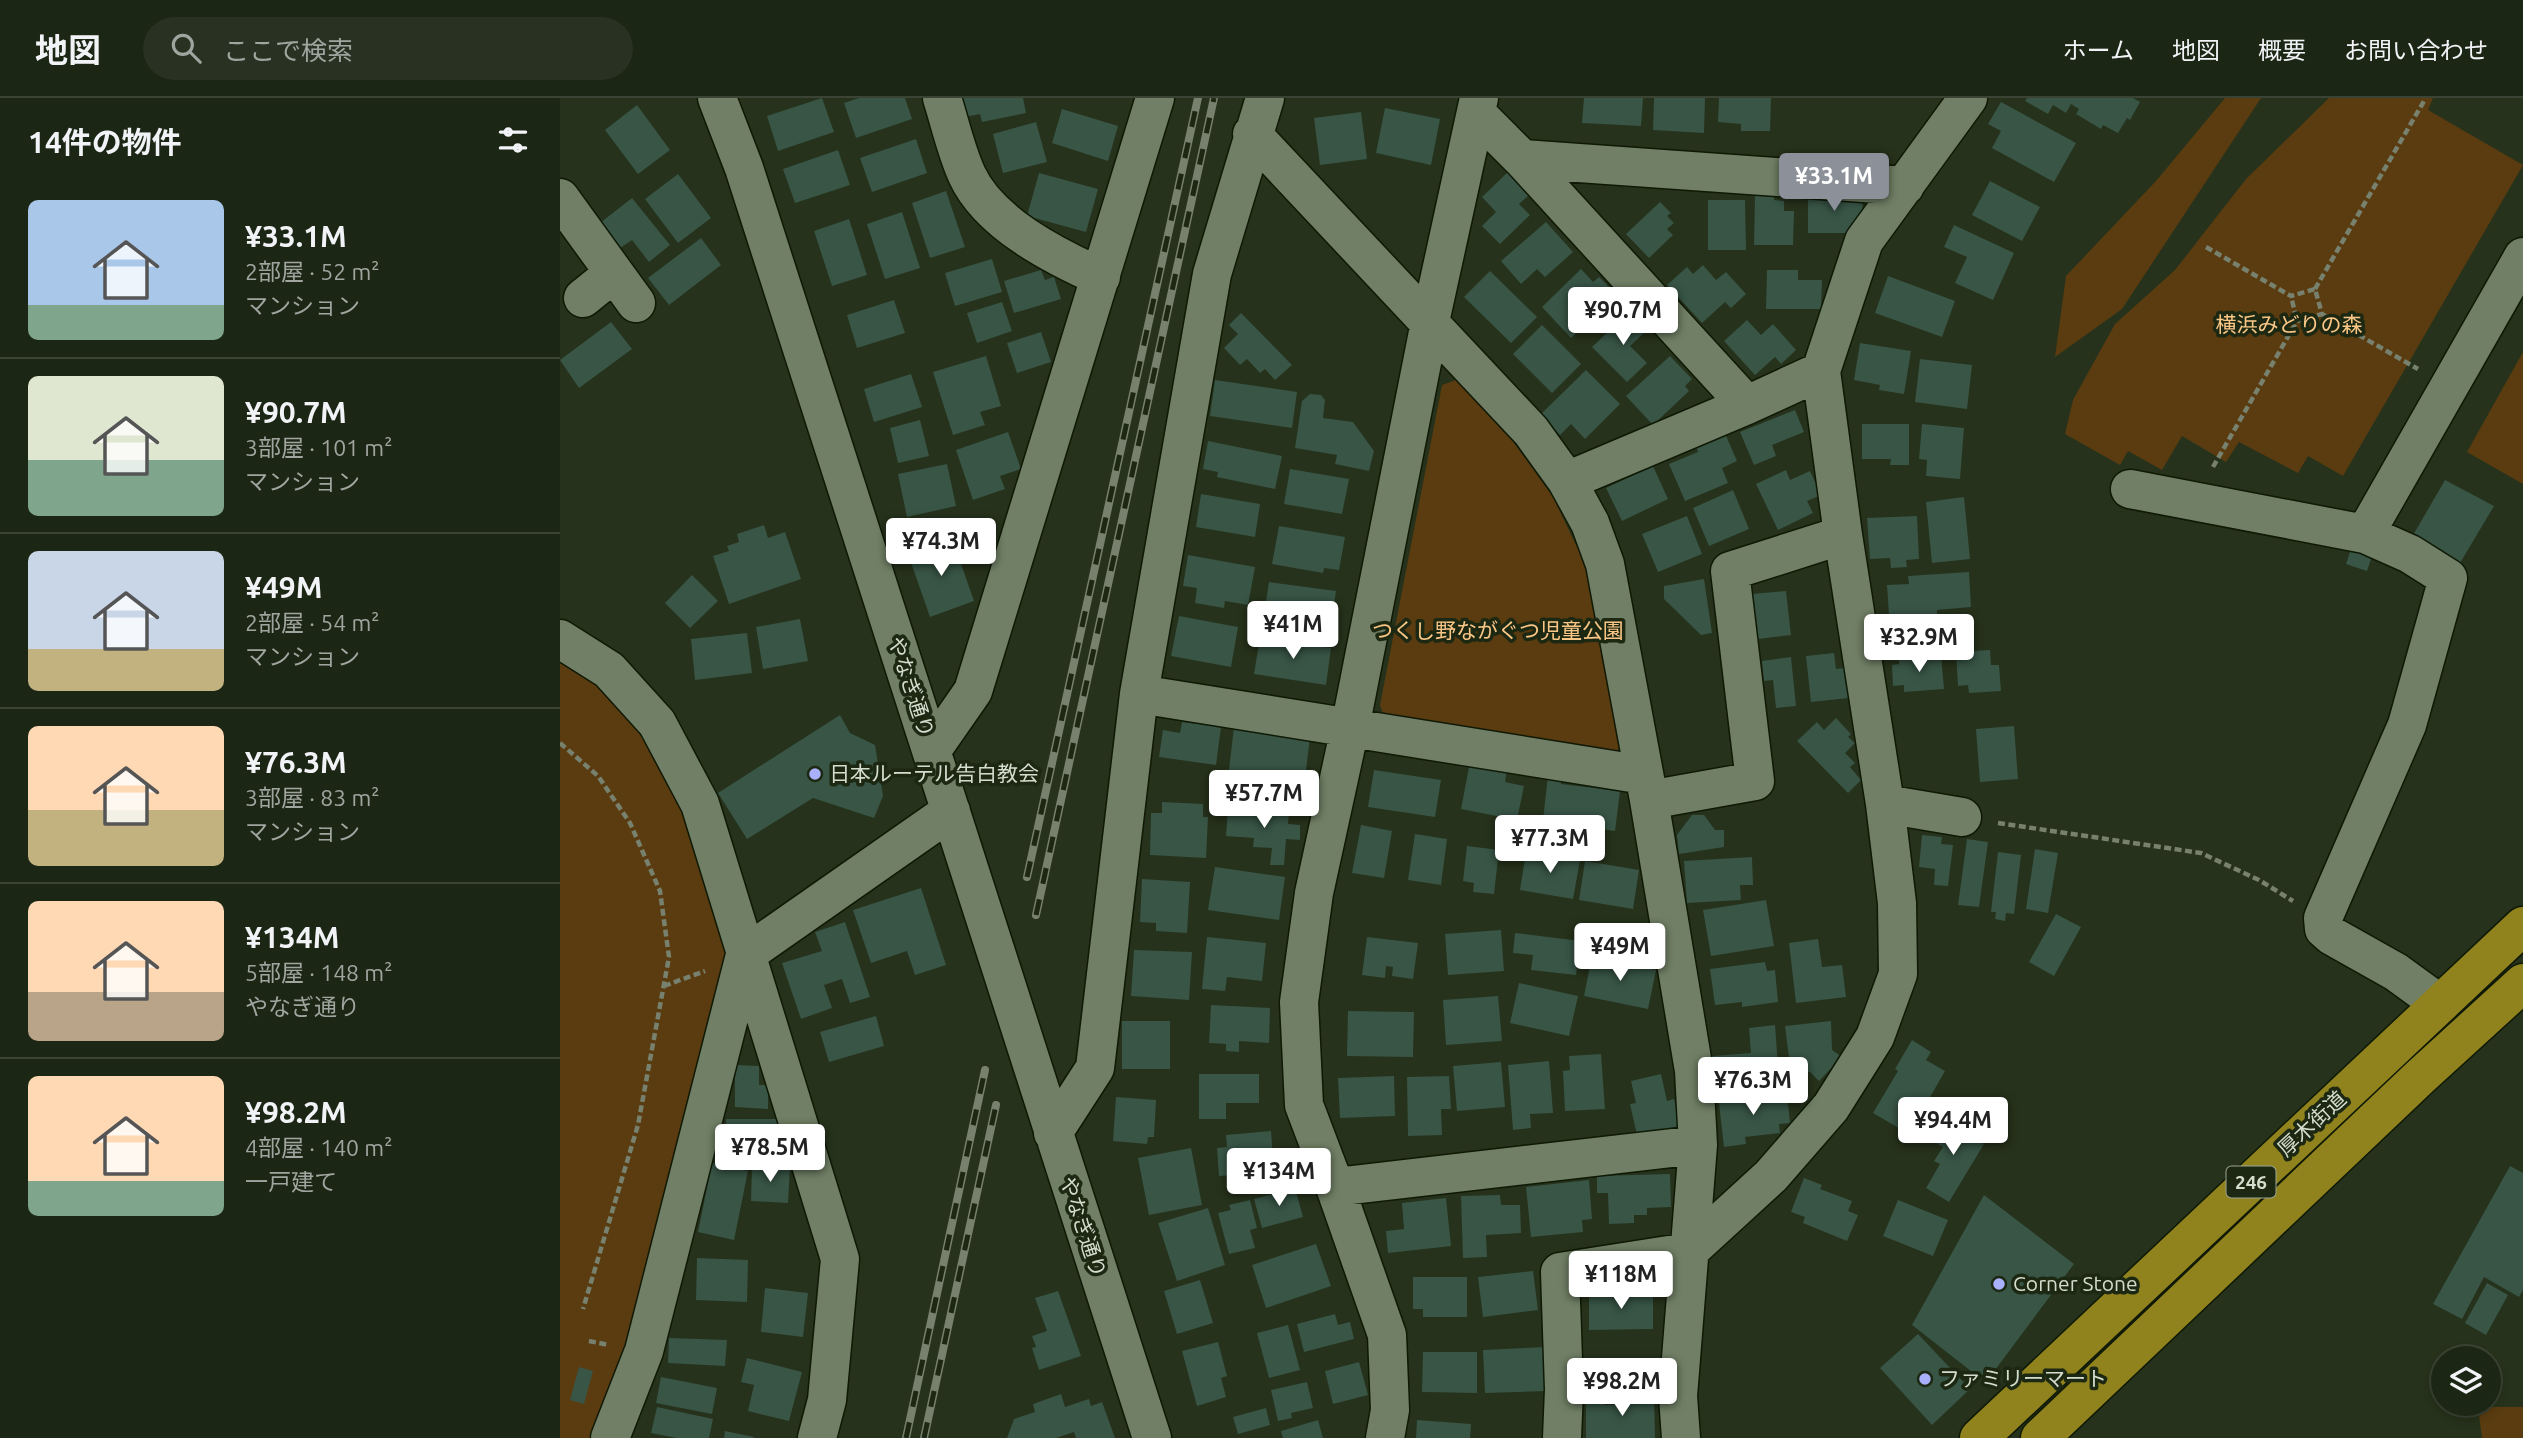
<!DOCTYPE html>
<html lang="ja">
<head>
<meta charset="utf-8">
<style>
  body { margin:0; font-family:Ubuntu,"Noto Sans JP",sans-serif; background:#293222; color:#f1f3f6; height:100vh; display:flex; flex-direction:column; font-size:26px; white-space:nowrap }
  * { box-sizing:border-box; margin:0 }
  p { font-size:23px; color:#a0a5a0 }
  .icon { flex:none; width:38px; height:38px; fill:none; stroke:currentColor; stroke-width:2; stroke-linecap:round; stroke-linejoin:round }
  .map { position:relative; flex:1; overflow:hidden }
  .sheet { display:flex; flex-direction:column; background:#1c2614; width:560px }
  .sheet>* { flex:none }
  .fabs { position:absolute; left:1871px; top:1248px; display:grid; gap:14px }
  .fabs a { display:grid; place-items:center; width:70px; height:70px; border-radius:50%; background:#1c2614; box-shadow:0 4px 10px #0003,0 0 0 2px #3a4334; font-size:35px }
  .price { position:absolute; translate:-50% -60px; padding:0 16px; border-radius:7px; background:#fff; color:#222; font-size:23px; line-height:46px; filter:drop-shadow(0 2px 4px #0008) }
  .price::after { content:''; position:absolute; left:50%; top:42px; width:21px; height:16px; margin-left:-10px; background:inherit; clip-path:polygon(0 0,100% 0,50% 100%) }
  .price.active { background:#8c9099; color:#fff }
  ul { padding:0; list-style:none }
  li { display:flex; align-items:center; gap:21px; height:175px; padding:0 28px }
  li+li { border-top:2px solid #3a4334 }
  li span { display:grid; place-items:center; flex:none; width:196px; height:140px; border-radius:10px; color:#555 }
  li>.icon { margin-inline-start:auto }
  span .icon { width:84px; height:84px; fill:#fffc; stroke-width:1 }
  li b { font-size:30px }
  h2 { display:flex; justify-content:space-between; align-items:center; height:84px; padding:0 28px; font-size:30px }
  header { display:flex; align-items:center; gap:42px; box-sizing:border-box; height:98px; padding:0 35px; background:#1c2614; border-bottom:2px solid #3a4334 }
  header strong { font-size:33px }
  nav { display:flex; gap:38px; margin-inline-start:auto; font-size:24px }
  .search { width:490px; height:63px; background:#293222; display:flex; align-items:center; gap:18px; box-sizing:border-box; padding:0 24px; border-radius:38px; color:#a0a5a0; font-size:26px }
  main { display:flex; flex:1; min-height:0 }
  .map>svg:first-child { display:block }
  .green { fill:#5a3c10 }
  .building { fill:#385546 }
  .lines { fill:none; stroke-linecap:round; stroke-linejoin:round }
  .minor-casing { stroke:#0f1905; stroke-width:41 }
  .highway-casing { stroke:#0f1905; stroke-width:41 }
  .path { stroke:#77816e; stroke-width:4.5; stroke-dasharray:7 3.5; stroke-linecap:butt }
  .minor { stroke:#707f65; stroke-width:38 }
  .highway { stroke:#90831e; stroke-width:38 }
  .rail-casing { stroke:#77816e; stroke-width:8 }
  .rail { stroke:#1c2812; stroke-width:5; stroke-dasharray:16; stroke-linecap:butt }
  .poi-dot { fill:#a9b0fc; stroke:#1c2812; stroke-width:2.5 }
  .labels { text-anchor:middle; stroke-width:7; stroke-linejoin:round; paint-order:stroke }
  .shield { fill:#1c2812; stroke:#9da695; stroke-width:2 }
  .shield-label { font-size:19px; font-weight:bold; fill:#d4dccd }
  .park-label { font-size:21px; fill:#fbc787; stroke:#1c2812 }
  .street-label { font-size:21px; fill:#d4dccd; stroke:#1c2812 }
  .poi-label { font-size:21px; fill:#d4dccd; stroke:#1c2812; text-anchor:start }
</style>
</head>
<body>
<header>
<strong>地図</strong>
<div class="search"><svg class="icon" aria-label="search" viewBox="0 0 24 24"><circle cx="10" cy="10" r="6"/><path d="M15 15l6 6"/></svg>ここで検索</div>
<nav><a>ホーム</a><a>地図</a><a>概要</a><a>お問い合わせ</a></nav>
</header>
<main>
<section class="sheet">
<h2>14件の物件<svg class="icon" aria-label="filters" viewBox="0 0 24 24"><path d="M4 7h16M4 17h16"/><circle cx="9" cy="7" r="2"/><circle cx="15" cy="17" r="2"/></svg></h2>
<ul>
<li><span style="background:linear-gradient(#a9c7e8 75%,#7fa58c 0)"><svg class="icon" aria-label="home" viewBox="0 0 24 24"><path d="M3 11l9-7 9 7M6 9v11h12V9"/></svg></span><div><b>¥33.1M</b><p>2部屋 · 52 m²</p><p>マンション</p></div></li>
<li><span style="background:linear-gradient(#dfe7d0 60%,#7fa58c 0)"><svg class="icon" aria-label="home" viewBox="0 0 24 24"><path d="M3 11l9-7 9 7M6 9v11h12V9"/></svg></span><div><b>¥90.7M</b><p>3部屋 · 101 m²</p><p>マンション</p></div></li>
<li><span style="background:linear-gradient(#c9d6e8 70%,#c2b280 0)"><svg class="icon" aria-label="home" viewBox="0 0 24 24"><path d="M3 11l9-7 9 7M6 9v11h12V9"/></svg></span><div><b>¥49M</b><p>2部屋 · 54 m²</p><p>マンション</p></div></li>
<li><span style="background:linear-gradient(#ffd9b3 60%,#c2b280 0)"><svg class="icon" aria-label="home" viewBox="0 0 24 24"><path d="M3 11l9-7 9 7M6 9v11h12V9"/></svg></span><div><b>¥76.3M</b><p>3部屋 · 83 m²</p><p>マンション</p></div></li>
<li><span style="background:linear-gradient(#ffd9b3 65%,#b9a48a 0)"><svg class="icon" aria-label="home" viewBox="0 0 24 24"><path d="M3 11l9-7 9 7M6 9v11h12V9"/></svg></span><div><b>¥134M</b><p>5部屋 · 148 m²</p><p>やなぎ通り</p></div></li>
<li><span style="background:linear-gradient(#ffd9b3 75%,#7fa58c 0)"><svg class="icon" aria-label="home" viewBox="0 0 24 24"><path d="M3 11l9-7 9 7M6 9v11h12V9"/></svg></span><div><b>¥98.2M</b><p>4部屋 · 140 m²</p><p>一戸建て</p></div></li>
</ul>
</section>
<div class="map">
<svg width="1963" height="1340" viewBox="0 0 1963 1340">
  <rect width="100%" height="100%" fill="#26321b"/>
  <path class="green" d="M1665 0H1701L1562 211 1495 259 1506 178 1596 83Z
    M1769 0H1873L1868 12 1963 67 1783 378 1748 358 1738 375 1679 344 1666 364 1622 338 1602 372 1568 353 1560 367 1505 336 1513 302 1555 226 1615 172 1686 81Z
    M1963 254V386L1907 354Z
    M896 282 954 345 993 399 1030 476 1062 647 1054 655 824 619 820 607 882 287Z
    M0 561 39 583 79 629 126 714 168 864 64 1261 32 1340H0Z
    M1918 1309H1963V1340H1922Z"/>
  <path class="building" d="M262 0 274 34 218 53 207 18Z
    M299 0H345L352 21 296 40 284 5Z
    M400 0H463L466 15 422 24 420 16 404 19Z
    M1024 0H1083L1081 28 1022 25Z
    M1094 0H1145L1144 35 1093 32Z
    M1159 0H1211L1210 33H1181V26L1158 24Z
    M1467 0H1573L1580 4 1570 22 1567 20 1558 35 1543 27 1541 31 1516 16 1519 11 1511 6 1506 15 1493 7 1488 16 1465 3Z
    M1441 4 1516 45 1494 84 1432 50 1441 33 1428 26Z
    M77 7 110 52 78 76 45 32Z
    M825 10 880 21 871 67 816 55Z
    M502 11 558 28 548 63 492 45Z
    M801 14 807 61 760 67 754 20Z
    M476 24 487 64 443 75 433 36Z
    M356 41 367 75 312 94 300 60Z
    M278 52 290 87 235 105 223 71Z
    M949 73 970 96 959 106 970 117 940 146 922 128 936 114 922 99Z
    M479 75 538 91 526 134 467 118Z
    M118 76 151 120 118 145 85 101Z
    M1430 83 1480 109 1462 143 1412 117Z
    M386 93 405 149 370 160 352 105Z
    M1195 97H1215L1214 102 1224 103V113H1234L1233 147H1194Z
    M1248 97H1302L1303 125H1291V135H1248Z
    M72 100 110 147 89 164 72 142 60 150 40 125Z
    M1148 102H1185L1186 152H1148Z
    M1100 104 1111 115 1107 118 1114 125 1107 131 1113 137 1089 160 1066 136Z
    M342 114 360 170 325 181 307 126Z
    M289 121 307 177 272 188 254 133Z
    M986 124 1013 154 985 179 977 171 961 186 941 163Z
    M1394 127 1454 155 1433 202 1395 185 1407 159 1384 149Z
    M141 140 161 167 109 207 88 180Z
    M432 161 442 194 395 208 385 175Z
    M1143 167 1156 182 1166 174 1186 196 1171 210 1165 204 1142 225 1107 187 1127 169 1133 176Z
    M1021 171 1033 184 1039 179 1056 196 1011 240 982 209Z
    M481 172 485 182 494 179 501 201 454 215 444 183Z
    M1207 172H1238V182H1262L1261 211H1206Z
    M930 173 977 219 951 245 904 199Z
    M1328 178 1395 203 1382 239 1315 215Z
    M334 202 345 235 297 250 287 217Z
    M442 204 452 233 417 245 407 215Z
    M1069 214 1087 232 1070 248 1087 265 1067 284 1032 249Z
    M681 215 732 267 715 282 705 271 700 275 687 261 680 267 664 250 678 236 669 227Z
    M1187 222 1201 237 1213 226 1236 252 1221 266 1215 259 1195 277 1164 243Z
    M51 224 72 251 19 290 0 262Z
    M982 227 1021 266 992 295 953 256Z
    M481 234 491 264 457 275 447 245Z
    M1300 245 1351 253 1344 296 1319 292 1320 287 1294 282Z
    M426 258 441 308 420 314 425 327 393 337 373 274Z
    M1110 258 1132 281 1125 288 1129 293 1093 327 1066 298Z
    M1360 261 1412 267 1407 311 1355 304Z
    M1026 272 1060 306 1025 341 1011 326 1000 337 980 317Z
    M351 276 362 309 314 324 304 291Z
    M655 282 737 294 732 330 650 318Z
    M750 296 761 297 765 302 763 320 793 324 814 353 809 373 775 366 777 357 735 350 742 303Z
    M1235 312 1244 334 1212 347 1216 358 1194 367 1180 334Z
    M360 322 369 358 338 365 330 330Z
    M1302 326H1349V367H1330L1331 361H1302Z
    M1362 326 1404 330 1400 381 1366 378 1367 362 1359 361Z
    M1164 333 1177 363 1162 370 1168 385 1125 403 1109 366 1138 354 1135 345Z
    M448 334 461 371 440 378 445 391 413 402 396 352Z
    M648 343 722 358 715 391 657 379 658 374 643 371Z
    M387 366 396 408 347 419 338 376Z
    M1093 368 1108 401 1062 423 1046 390Z
    M730 371 789 381 782 416 724 406Z
    M1226 372 1230 382 1250 373 1261 397 1247 403 1253 415 1218 432 1196 386Z
    M1885 382 1934 408 1900 465 1852 439Z
    M1173 392 1189 431 1149 448 1133 410Z
    M641 396 700 406 695 439 636 429Z
    M1404 399 1410 461 1372 465 1366 404Z
    M1127 418 1142 456 1098 474 1082 436Z
    M1357 418 1359 461 1346 462 1347 469 1331 470 1330 460 1310 461 1307 420Z
    M204 427 208 440 225 434 241 481 169 506 153 458 169 453 167 448 179 444 177 436Z
    M719 428 785 439 779 472 764 470 763 475 712 466Z
    M392 440 414 503 370 519 348 456Z
    M1791 451 1812 458 1807 473 1786 466Z
    M628 457 695 469 688 507 665 503 664 510 635 505 637 490 623 488Z
    M1409 474 1411 509 1377 512V520L1362 521 1364 545 1331 547 1327 487 1349 486 1348 478Z
    M132 477 158 503 130 530 105 505Z
    M1144 481 1152 535 1141 537 1104 501V488Z
    M709 484 776 493 771 526 729 519 727 534 702 530Z
    M1226 493 1231 537 1198 541 1192 496Z
    M619 518 678 529 671 569 611 558Z
    M240 521 248 563 203 571 196 529Z
    M187 535 192 575 135 582 131 541Z
    M700 539 771 550 766 587 694 576Z
    M1430 552 1431 567H1439L1441 593 1409 595 1408 587 1398 588 1396 554Z
    M1274 555 1276 571 1285 570 1289 600 1251 604 1246 558Z
    M1381 557 1384 591 1344 594V587L1333 588 1332 567 1339 566V561Z
    M1231 559 1236 608 1216 610 1213 582 1204 583 1202 563Z
    M280 617 290 635 315 647 323 698 314 720 253 700 187 741 158 695Z
    M1276 620 1291 636 1288 639 1295 645 1285 655 1295 665 1290 669 1301 682 1288 695 1237 643 1257 624 1264 632Z
    M622 624 661 629 656 667 599 659 603 632 620 635Z
    M1454 628 1458 681 1420 684 1416 631Z
    M674 629 750 639 744 689 668 680Z
    M910 664 947 671 945 684 964 688 957 722 901 711Z
    M814 672 881 682 875 719 808 709Z
    M988 678 1002 680 1001 686 1060 693 1055 733 1010 727 1007 751 980 748Z
    M602 704 643 706V719H648L646 760 590 757 591 715H602Z
    M668 710 729 715 728 726 740 727V742L726 741 724 767H710L712 750 693 749 694 740 666 738Z
    M1132 717H1144L1155 732H1164V749L1119 756 1117 737Z
    M801 727 832 733 824 780 792 775Z
    M855 736 887 741 881 787 848 782Z
    M1362 737 1382 739 1381 746 1393 747 1388 788 1374 787 1375 771 1359 769Z
    M1407 741 1428 744 1419 809 1398 807Z
    M907 748 939 752 934 796 913 794 914 785 903 783Z
    M1475 751 1498 755 1488 815 1466 811Z
    M966 754 1020 762 1013 801 960 792Z
    M1438 754 1461 757 1454 816 1446 815 1445 823 1435 821 1436 814H1431Z
    M1192 759 1193 787H1180L1181 802 1127 805 1124 763Z
    M1025 763 1079 772 1073 811 1019 802Z
    M655 769 725 779 719 822 648 812Z
    M582 781 630 784 627 835 596 833V825L580 824Z
    M361 790 386 867 355 877 347 853 311 865 293 812Z
    M1206 802 1214 848 1151 858 1143 812Z
    M1496 816 1521 829 1494 878 1469 864Z
    M285 824 310 899 290 905 282 881 264 887 272 910 241 921 222 865 262 853 255 834Z
    M941 832 944 873 888 877 885 836Z
    M955 835 1020 843 1016 877 971 872 973 857 953 855Z
    M647 839 706 845 702 883 667 879 665 893 642 891Z
    M807 839 858 845 853 881 832 878 833 869 826 868 825 880 802 877Z
    M1258 841 1262 869 1282 867 1286 899 1236 905 1229 845Z
    M574 852 632 854 629 902 571 898Z
    M1032 858 1096 872 1088 911 1024 898Z
    M1205 864 1207 873 1215 872 1218 904 1182 909V904L1155 907 1150 871Z
    M959 885 1018 898 1009 938 950 925Z
    M938 898 942 943 886 947 883 902Z
    M651 907 710 910 709 945 679 943V954L666 953V946L649 945Z
    M788 913 854 914 853 959 787 958Z
    M316 918 324 948 269 964 260 934Z
    M562 923H610V971H562Z
    M1271 923 1272 952 1282 959 1259 983 1250 974 1231 975 1225 928Z
    M1215 927 1218 968 1181 971 1182 987 1154 990 1152 958 1191 955 1189 930Z
    M1352 942 1371 954 1366 962 1385 973 1349 1036 1313 1015 1338 973 1335 971Z
    M1041 956 1045 1011 1005 1013 1003 973 1010 972 1009 958Z
    M989 963 993 1015 970 1016 971 1030 953 1032 948 967Z
    M941 964 945 1009 897 1013 893 968Z
    M175 967 199 968V987H208V1011L175 1009Z
    M639 976H699V1005H666V1021H639Z
    M1101 976 1107 1003 1114 1001 1120 1028 1077 1037 1070 1006 1076 1005 1071 983Z
    M834 978 835 1018 780 1020 778 980Z
    M889 978 891 1011H881L882 1037 848 1038 847 979Z
    M1206 994V999L1227 996 1230 1025 1219 1026 1220 1035 1185 1039 1186 1046 1164 1049 1159 1005 1172 1003V998Z
    M556 999 596 1002 594 1039H588L587 1046 553 1043Z
    M1385 1017 1413 1033 1410 1038 1424 1046 1389 1104 1366 1090 1380 1066 1374 1063 1383 1049 1371 1042Z
    M166 1021H220L221 1043H212V1053L167 1054Z
    M711 1033 714 1074 659 1078 657 1050 667 1049 666 1037Z
    M631 1050 642 1107 589 1117 578 1060Z
    M152 1065 188 1073 174 1142 138 1134Z
    M192 1067 230 1069 228 1105 191 1103Z
    M1950 1068 1963 1075V1192L1959 1199 1924 1179 1902 1221 1873 1206Z
    M1110 1076 1111 1109 1087 1110V1117H1074V1125L1049 1126 1048 1095H1037V1078Z
    M1244 1080 1262 1087 1260 1091 1292 1103 1288 1113 1298 1117 1287 1143 1243 1125 1245 1119 1231 1114Z
    M1029 1082 1032 1121 1022 1122 1023 1134 971 1139 966 1089Z
    M735 1090 743 1119 702 1130 694 1101Z
    M940 1097 941 1107H960L961 1135 926 1137 927 1159 903 1160 901 1098Z
    M1424 1097 1514 1166 1432 1276 1416 1277 1352 1227Z
    M886 1100 891 1148 828 1155 826 1133 844 1131 842 1105Z
    M690 1102 697 1130 690 1132 695 1150 669 1156 658 1115 671 1112 669 1107Z
    M1338 1102 1388 1122 1373 1158 1323 1138Z
    M648 1110 665 1167 617 1183 598 1125Z
    M756 1146 771 1188 706 1210 692 1167Z
    M137 1160 188 1162 187 1204 136 1202Z
    M973 1173 978 1212 923 1219 918 1179Z
    M853 1179H907V1219H863V1211H853Z
    M640 1182 653 1225 617 1236 604 1193Z
    M1927 1185 1948 1197 1926 1237 1905 1225Z
    M205 1190 248 1195 243 1239 201 1234Z
    M498 1193 521 1258 479 1272 472 1250 476 1249 472 1238 487 1233 475 1200Z
    M1093 1195V1231L1029 1232V1196Z
    M775 1216 778 1227 790 1224 794 1241 744 1254 737 1226Z
    M728 1227 740 1272 709 1280 697 1235Z
    M1358 1236 1410 1291 1372 1327 1320 1270Z
    M109 1240 167 1242 165 1268 108 1265Z
    M658 1244 667 1278 661 1280 666 1299 637 1308 622 1253Z
    M985 1249 987 1293 925 1295 923 1252Z
    M863 1254H917V1295L862 1294Z
    M187 1260 242 1274 229 1323 188 1313 194 1287 181 1284Z
    M799 1264 808 1297 773 1306 765 1273Z
    M19 1269 33 1273 24 1306 10 1302Z
    M101 1279 157 1290 152 1316 96 1305Z
    M747 1284 753 1310 731 1315 732 1320 718 1323 711 1292Z
    M1072 1294H1094L1095 1340H1026V1301L1044 1300 1045 1307 1073 1306Z
    M501 1296 505 1309 529 1301 531 1308 542 1304 555 1340H516L514 1334 496 1340H447L454 1321 475 1314 473 1306Z
    M97 1309 153 1321 149 1340H117L91 1335Z
    M706 1310 710 1327 678 1336 673 1319Z
    M758 1322 763 1340H723L721 1333Z
    M857 1322 911 1326 910 1340H856Z
    M165 1333 194 1339V1340H164Z"/>
  <g class="lines">
    <defs>
      <path id="minor" d="M157 0 184 70 592 1340
        M382 0C390 25 396 53 407 77 429 125 494 158 541 179
        M916 15 962 61 1187 307
        M692 36 971 333 1007 383 1030 425 1045 466 1089 702 1134 973 1138 1047 1118 1298 1121 1340
        M962 61 1345 88
        M0 100 76 205
        M23 200 54 175
        M1007 383 1187 307 1261 273
        M1570 391 1805 436 1850 456 1888 480 1847 627 1763 820 1764 831 1772 838 1836 874 1880 906
        M1805 436 1963 159
        M0 541 49 572 97 625 140 706 280 1161 267 1302 257 1340
        M579 596 1084 677
        M372 652 413 593 595 0
        M1089 702 1195 683 1170 473 1283 437
        M1325 706 1402 719
        M493 1035 535 970 579 596 652 176 705 0
        M775 1089 1138 1047
        M50 1340 84 1253 185 857 391 713
        M825 1340 830 1312 827 1237 775 1089 744 1007 739 904 754 795 790 630 870 224 919 0
        M1002 1340 1004 1291 1000 1174 1128 1154 1211 1078 1271 1009 1315 939 1338 876 1337 805 1325 706 1283 437 1261 273 1304 143 1408 0"/>
      <path id="highway" d="M1419 1340 1963 828
        M1480 1340 1860 979 1963 885"/>
    </defs>
    <use href="#minor" class="minor-casing"/>
    <use href="#highway" class="highway-casing"/>
    <path class="path" d="M1646 149 1731 198 1755 191 1762 216 1737 223 1731 198
      M1755 191 1864 3
      M1762 216 1858 271
      M1653 369 1737 223
      M0 645 38 678 70 725 100 793 109 859 78 1027 23 1211
      M1438 725 1641 755 1699 782 1733 803
      M104 888 145 873
      M29 1243 49 1247"/>
    <use href="#minor" class="minor"/>
    <use href="#highway" class="highway"/>
    <defs>
      <path id="rail" d="M467 779 638 0
        M476 817 654 0
        M346 1340 425 972
        M364 1340 436 1007"/>
    </defs>
    <use href="#rail" class="rail-casing"/>
    <use href="#rail" class="rail"/>
  </g>
  <g class="poi-dot">
    <circle cx="255" cy="676" r="7"/>
    <circle cx="1439" cy="1186" r="7"/>
    <circle cx="1365" cy="1281" r="7"/>
  </g>
  <g class="labels">
    <rect class="shield" x="1666.5" y="1068.5" width="49" height="31" rx="5"/>
    <g class="shield-label">
      <text x="1691" y="1091">246</text>
    </g>
    <g class="park-label">
      <text x="1729" y="234">横浜みどりの森</text>
      <text x="938" y="540">つくし野ながぐつ児童公園</text>
    </g>
    <g class="street-label">
      <text transform="translate(351 589) rotate(72)" y="7">やなぎ通り</text>
      <text transform="translate(1752 1026) rotate(-43)" y="7">厚木街道</text>
      <text transform="translate(523 1129) rotate(72)" y="7">やなぎ通り</text>
    </g>
    <g class="poi-label">
      <text x="269" y="683">日本ルーテル告白教会</text>
      <text x="1453" y="1193">Corner Stone</text>
      <text x="1379" y="1288">ファミリーマート</text>
    </g>
  </g>
</svg>
<div class="fabs">
<a><svg class="icon" aria-label="layers" viewBox="0 0 24 24"><path d="M12 4l9 5-9 5-9-5zM3 14l9 5 9-5"/></svg></a>
</div>
<b class="price active" style="left:1274px;top:115px">¥33.1M</b>
<b class="price" style="left:1063px;top:249px">¥90.7M</b>
<b class="price" style="left:381px;top:480px">¥74.3M</b>
<b class="price" style="left:733px;top:563px">¥41M</b>
<b class="price" style="left:1359px;top:576px">¥32.9M</b>
<b class="price" style="left:704px;top:732px">¥57.7M</b>
<b class="price" style="left:990px;top:777px">¥77.3M</b>
<b class="price" style="left:1060px;top:885px">¥49M</b>
<b class="price" style="left:1193px;top:1019px">¥76.3M</b>
<b class="price" style="left:1393px;top:1059px">¥94.4M</b>
<b class="price" style="left:210px;top:1086px">¥78.5M</b>
<b class="price" style="left:719px;top:1110px">¥134M</b>
<b class="price" style="left:1061px;top:1213px">¥118M</b>
<b class="price" style="left:1062px;top:1320px">¥98.2M</b>
</div>
</main>
</body>
</html>
